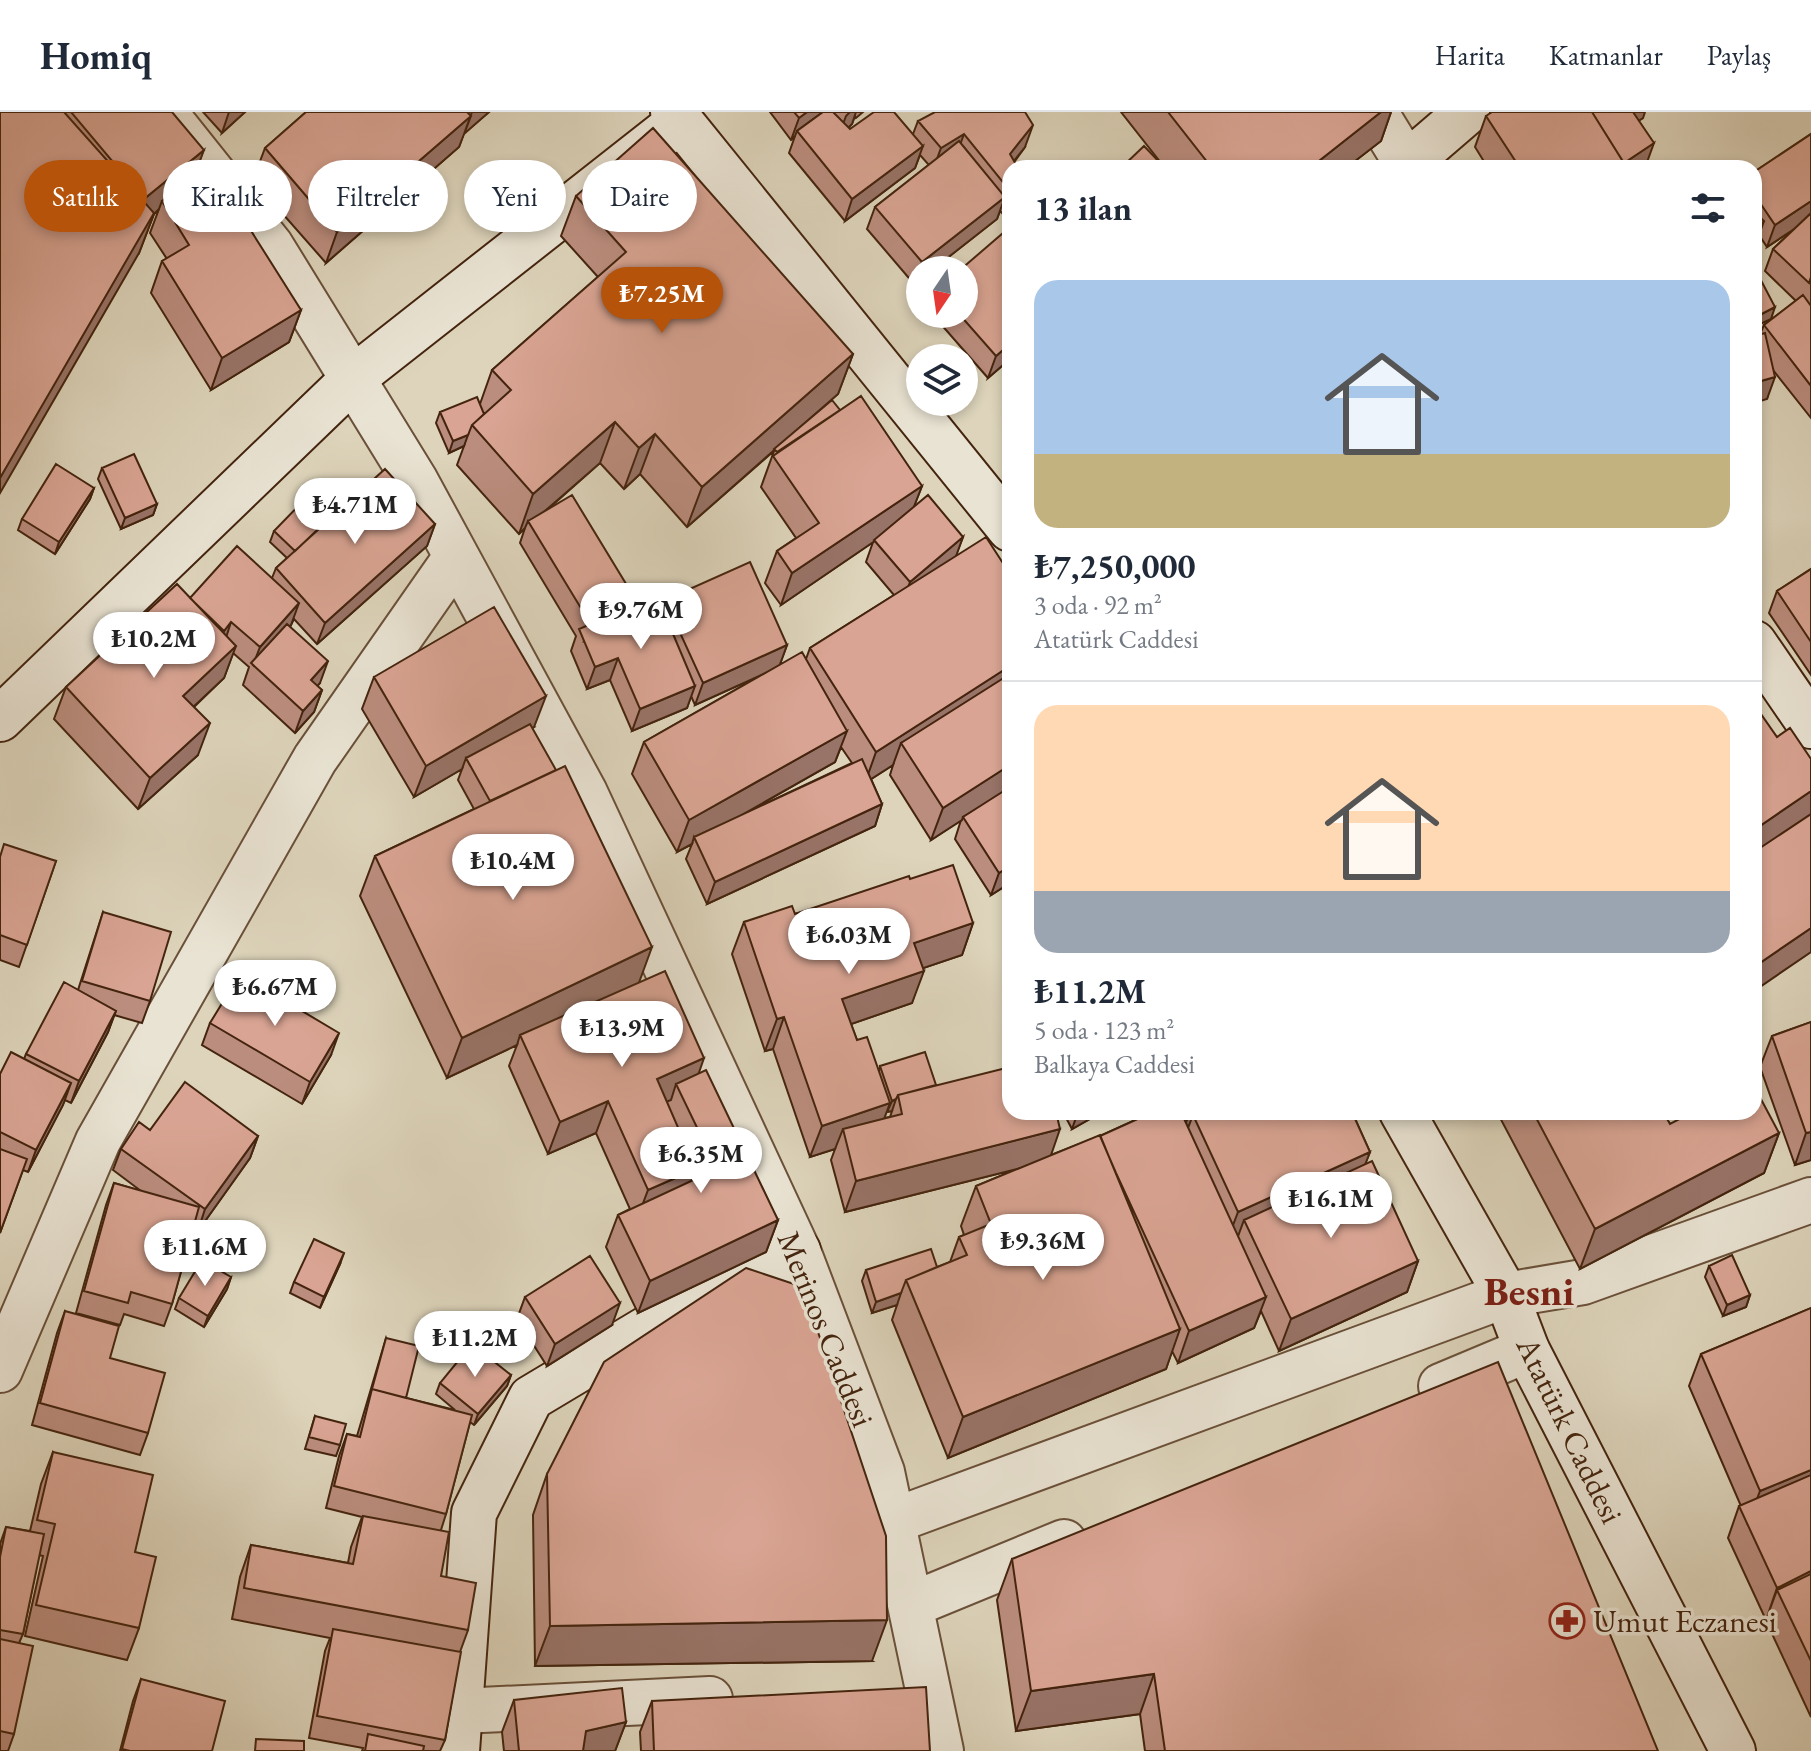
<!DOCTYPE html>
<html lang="tr">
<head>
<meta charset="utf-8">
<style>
  body { margin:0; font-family:"EB Garamond",serif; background:#f6f6f7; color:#1f2937; height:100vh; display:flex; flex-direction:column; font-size:30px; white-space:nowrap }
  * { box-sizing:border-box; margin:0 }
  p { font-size:26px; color:#747a83 }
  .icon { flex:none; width:44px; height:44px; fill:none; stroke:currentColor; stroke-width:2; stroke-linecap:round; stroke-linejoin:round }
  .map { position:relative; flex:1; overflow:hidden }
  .drawer { position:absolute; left:1002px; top:48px; width:760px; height:960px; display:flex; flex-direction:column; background:#fff; border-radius:24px; box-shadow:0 4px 12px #0003 }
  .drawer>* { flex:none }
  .top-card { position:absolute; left:24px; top:48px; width:760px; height:72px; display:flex; gap:16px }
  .needle { width:52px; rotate:193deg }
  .fabs { position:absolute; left:906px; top:144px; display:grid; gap:16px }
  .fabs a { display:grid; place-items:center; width:72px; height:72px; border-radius:50%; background:#fff; box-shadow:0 4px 12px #0003; font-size:40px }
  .price { position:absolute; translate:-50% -68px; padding:0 18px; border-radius:28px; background:#fff; color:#222; font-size:26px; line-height:52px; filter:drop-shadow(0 2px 4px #0008) }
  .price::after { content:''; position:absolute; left:50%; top:48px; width:24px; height:18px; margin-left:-12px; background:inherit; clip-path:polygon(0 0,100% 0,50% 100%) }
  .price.current { background:#b45309; color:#fff }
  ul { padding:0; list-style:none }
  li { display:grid; align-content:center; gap:16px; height:424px; padding:0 32px }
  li+li { border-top:2px solid #e0e1e3 }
  li span { display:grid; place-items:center; height:248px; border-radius:24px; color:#555 }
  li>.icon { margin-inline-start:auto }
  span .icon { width:144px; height:144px; fill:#fffc; stroke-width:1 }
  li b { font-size:34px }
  h2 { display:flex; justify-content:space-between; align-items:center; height:96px; padding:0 32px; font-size:34px }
  .tag { padding:0 28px; border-radius:36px; background:#fff; box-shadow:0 4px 12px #0003; font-size:28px; line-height:72px }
  .tag.current { background:#b45309; color:#fff }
  header { display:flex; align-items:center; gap:48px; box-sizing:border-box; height:112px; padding:0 40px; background:#fff; border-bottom:2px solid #e0e1e3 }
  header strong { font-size:38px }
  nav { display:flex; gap:44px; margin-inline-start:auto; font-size:28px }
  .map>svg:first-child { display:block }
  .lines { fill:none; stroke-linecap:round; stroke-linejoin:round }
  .street-casing { stroke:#6a5039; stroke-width:48 }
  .secondary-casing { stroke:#44240e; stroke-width:48 }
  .street { stroke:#e9e3d3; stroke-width:44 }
  .secondary { stroke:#e9e3d3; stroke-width:44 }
  .wall { fill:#bb8d7e; stroke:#44240e; stroke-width:2; fill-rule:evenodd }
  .shaded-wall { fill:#987367; stroke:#44240e; stroke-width:2 }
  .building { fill:#d9a493; stroke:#44240e; stroke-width:2 }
  .labels { text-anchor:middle; stroke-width:7; stroke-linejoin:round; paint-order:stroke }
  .street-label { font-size:32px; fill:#44240e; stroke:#e9e3d3 }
  .poi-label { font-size:32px; fill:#44240e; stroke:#e9e3d3; text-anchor:start }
  .district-label { font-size:40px; font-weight:bold; fill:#7a1f14; stroke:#e9e3d3 }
</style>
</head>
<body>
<header>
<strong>Homiq</strong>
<nav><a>Harita</a><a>Katmanlar</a><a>Paylaş</a></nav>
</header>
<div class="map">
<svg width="1811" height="1639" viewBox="0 0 1811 1639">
  <rect width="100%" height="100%" fill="#ddd4bb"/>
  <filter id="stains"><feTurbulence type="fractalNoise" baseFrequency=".0025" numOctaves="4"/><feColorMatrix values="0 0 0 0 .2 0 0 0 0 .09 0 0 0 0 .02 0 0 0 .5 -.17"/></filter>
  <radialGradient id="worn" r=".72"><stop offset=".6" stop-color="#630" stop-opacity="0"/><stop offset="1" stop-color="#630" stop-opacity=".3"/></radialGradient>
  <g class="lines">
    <defs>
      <path id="street" d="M164 0 271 134 415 368 585 681 798 1139 882 1360 941 1639
        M1375 0 1407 52
        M0 1258 98 1029 315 647 456 445
        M1441 1274 1527 1238
        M893 1409 1506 1183 1583 1170 1811 1088
        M911 1493 1064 1430
        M460 1599 710 1587"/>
      <path id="secondary" d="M673 0 1010 417
        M1402 56 1467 0
        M1754 531 1811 614
        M0 607 357 263 680 9
        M1402 1000 1506 1183 1527 1238 1733 1639
        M457 1639 474 1401 531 1286 653 1213 798 1139"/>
    </defs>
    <use href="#street" class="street-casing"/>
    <use href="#secondary" class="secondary-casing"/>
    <use href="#street" class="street"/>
    <use href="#secondary" class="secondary"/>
  </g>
  <path class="wall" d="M0 0H172L193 69 301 198 289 230 211 278 151 181 162 149 167 147 150 121 159 97 154 102 139 141Z
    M203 0H245L222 21Z
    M306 0H489L464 21 459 35 326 151 253 68 265 36Z
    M770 0H863L856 6 855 4 852 12 849 15 850 17 913 22 918 9 1025 35 1010 56V94L1003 102 1000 99 997 107 914 172 867 117 875 95 929 53 920 43 915 56 845 109 789 41 795 24 791 28Z
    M1121 0H1391L1381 29 1346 56H1165Z
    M1486 4 1643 6 1638 8 1646 53 1642 56H1488L1475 35Z
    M1811 22V306L1773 258 1767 287 1760 222 1764 213 1796 189 1765 159 1773 137 1795 116 1767 135 1759 123 1756 131 1754 134V60Z
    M576 84 853 242 838 282 816 301 840 298 922 374 914 394 963 425 956 443 1010 462V771L991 783 955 727 961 708 931 728 890 663 893 653 871 667 882 692 875 714 707 792 686 747 692 732 677 740 632 662 644 630 761 563 695 593 691 584 687 596 632 619 610 568 587 577 571 539 576 524 520 431 525 416 519 422 457 353 464 334 449 341 436 311 440 300 480 292 492 258 598 165 561 124ZM774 339 761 375 796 426 777 439 765 471 781 493 873 430 866 450 894 483 810 536 806 547 780 552 787 533 665 488 662 496 630 495 547 398 600 351 624 377 640 362 687 415ZM841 635 852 651 745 701 835 650Z
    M1010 115V247L988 266 932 202H964Z
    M1010 264V278L1006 275Z
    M102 356 157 392 153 403 121 417 98 367Z
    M94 376 90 387 55 442 18 418 22 407Z
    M334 402 435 412 427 434 317 532 294 507 290 515 320 571 317 574 322 578 314 600 295 621 243 573 249 555 233 541 224 566 194 595 198 643 138 697 54 607 66 575 190 486 272 466 276 456 287 446 270 430 274 419Z
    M1811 457V563L1769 501 1777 479Z
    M374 565 534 615 532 616 639 871 699 962 778 1108 766 1140 638 1201 606 1135 618 1103 630 1097 596 1021 548 1042 509 954 517 933 447 966 360 784 375 744 474 697 458 668 462 657 414 685 362 597Z
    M0 744 56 749 19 855 0 848Z
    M910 767 973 811 962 843 923 856 912 891 851 912 857 928 879 960 880 954 936 973 1051 1043 1100 1024 1153 1000H1352L1370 1040 1365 1052 1418 1149 1407 1180 1279 1239 1261 1199 1254 1216 1178 1251 1172 1239 1166 1257 948 1346 892 1208 897 1193 872 1201 862 1169 866 1158 937 1155 950 1150 959 1125 964 1123 961 1114 976 1074 1017 1057 845 1100 831 1048 835 1037 810 1045 773 937 765 939 732 842 744 810 795 802ZM887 998V1000L892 999 890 1005 884 1006Z
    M103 800 150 889 142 911 114 903 108 920 71 991 65 988 28 1060 23 1058 0 1121V962L24 947 26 942 78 878Z
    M1811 910V1048L1795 1053 1760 955 1772 924Z
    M210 911 331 943 302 992 202 933Z
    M1063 1000H1102L1072 1017Z
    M1497 1000H1663L1670 1012 1779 1021 1764 1061 1580 1157Z
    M150 1018 258 1024 250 1046 198 1119 193 1116 172 1192 164 1214 124 1202 120 1213 76 1201 106 1093 114 1071 141 1079 113 1058 121 1037Z
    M340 1152 320 1196 290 1181 294 1170Z
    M1709 1154 1750 1183 1746 1195 1723 1204 1705 1165Z
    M231 1165 227 1177 204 1215 175 1197 179 1186Z
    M525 1185 612 1213 547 1254 517 1207Z
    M1811 1196V1605L1766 1509 1767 1507 1766 1508 1728 1426 1739 1394H1741L1689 1274 1701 1242Z
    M65 1199 110 1246 148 1321 140 1343 32 1313 57 1221Z
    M386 1226 406 1286 455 1298 436 1282 440 1271 511 1263 507 1274 474 1313 470 1310 446 1402 441 1418V1464L468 1518 460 1540 445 1628 440 1639H362L363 1636 309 1626 325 1539 330 1526 232 1507 240 1465 251 1433 348 1451 351 1435 362 1405 326 1396 339 1344 347 1322 357 1324Z
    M315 1304 340 1333 336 1344 305 1337Z
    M53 1340 135 1440 139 1516 127 1548 25 1524 43 1444 39 1443 23 1522 19 1531 14 1622 8 1639H0V1432L6 1415 30 1419 41 1372Z
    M547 1362 872 1549 535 1554 533 1403Z
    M1012 1447 1658 1639H1145L1140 1602 1016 1619 997 1488Z
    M141 1567 212 1639H120L133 1589Z
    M514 1588 626 1610 615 1639H504L502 1620Z
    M652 1589 930 1639H641L640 1620Z"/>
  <path class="shaded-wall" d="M229 0H245L222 21Z
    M472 0H489L464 22Z
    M807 0H823L797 19 795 24 791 28 799 6Z
    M850 0H856L852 12 838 26 846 4Z
    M1381 0H1391L1381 29 1346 56H1310Z
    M1629 0H1645L1643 6 1623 19Z
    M471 4 459 35 326 151 337 120Z
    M1033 13 1025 35 1002 64 1010 42Z
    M964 22 956 44 933 58 941 36Z
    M1654 31 1646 53 1642 56H1622L1624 51Z
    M923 34 915 56 845 109 852 87Z
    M204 38 192 70 162 89 159 97 154 102 139 141 0 381V366L132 119 144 87Z
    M1010 83V94L1003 102Z
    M1005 85 997 107 932 158H920V167L914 172 922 150Z
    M1811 89V106L1767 135 1775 113Z
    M1764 109 1756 131 1754 134V120Z
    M1775 195 1771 207 1754 215V206Z
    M301 198 289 230 211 278 222 246Z
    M1010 232V247L988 266 996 244Z
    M853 242 838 282 687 415 702 375Z
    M1775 265 1767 287 1754 291V271Z
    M615 310 600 351 530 412 528 409 525 416 519 422 533 382Z
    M655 322 640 362 624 377 639 336Z
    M468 323 464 334 449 341 453 329Z
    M922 374 910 405 781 493 792 461Z
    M94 376 90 387 55 442 59 430Z
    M157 392 153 403 121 417 125 406Z
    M435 412 427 434 317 532 325 511Z
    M963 425 955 447 902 492 910 470Z
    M634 485 626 507 584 529 590 511Z
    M299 491 291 513 254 554 253 553 260 535Z
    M231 510 224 532 216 541 224 519Z
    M787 533 779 555 695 593 703 571Z
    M236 534 224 566 172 615 183 584Z
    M618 546 610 568 587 577 595 555Z
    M328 549 320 571 303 590 311 568Z
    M1010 554V579L901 631 893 653 865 671 876 640Z
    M695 574 687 596 632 619 640 597Z
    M322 578 314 600 295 621 303 599Z
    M546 584 534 615 470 653 466 646 462 657 414 685 426 654Z
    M210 611 198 643 138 697 150 666Z
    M847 619 835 650 696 729 694 725 692 732 677 740 689 708Z
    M1010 653V678L963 705 962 708 931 728 943 696Z
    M1811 679V710L1754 749V718Z
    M882 692 875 714 707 792 715 770Z
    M1010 754V771L991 783 999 761Z
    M973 811 962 843 903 863 914 831Z
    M1811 816V840L1754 879V855Z
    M652 835 637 876 520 923 517 933 447 966 462 926Z
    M924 859 912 891 831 919 842 887Z
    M116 899 108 920 71 991 79 969Z
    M784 905 773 937 765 939 777 907Z
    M339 921 331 943 302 992 310 970Z
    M704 946 693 978 676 972 671 988 646 998 657 967Z
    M71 971 63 993 28 1060 36 1038Z
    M896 987 892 999 887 1000 892 989Z
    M608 989 596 1021 548 1042 560 1010Z
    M890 991 878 1023 843 1017 835 1037 810 1045 822 1014Z
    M1078 1000H1102L1072 1017Z
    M1190 1000H1219L1193 1003 1186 1021 1181 1024Z
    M1060 1017 1049 1049 845 1100 856 1069Z
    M1811 1020V1048L1795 1053 1806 1021Z
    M1779 1021 1764 1061 1580 1157 1595 1117Z
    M258 1024 250 1046 198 1119 205 1097Z
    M1370 1040 1358 1071 1244 1108 1237 1127 1226 1132 1238 1100Z
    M696 1057 685 1088 636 1110 648 1078Z
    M778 1108 766 1140 638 1201 650 1169Z
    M344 1141 340 1152 320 1196 324 1185Z
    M1418 1149 1407 1180 1279 1239 1291 1207Z
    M231 1165 227 1177 204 1215 208 1204Z
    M901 1181 897 1193 872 1201 876 1190Z
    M1750 1183 1746 1195 1723 1204 1727 1193Z
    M1266 1185 1254 1216 1178 1251 1189 1219Z
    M620 1191 612 1213 547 1254 555 1232Z
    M1180 1217 1166 1257 948 1346 963 1305Z
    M511 1263 507 1274 474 1313 478 1302Z
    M1811 1358V1385L1748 1411 1760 1379Z
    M1811 1459V1485L1777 1478 1766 1508 1777 1476Z
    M887 1508 872 1549 535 1554 550 1514Z
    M1154 1562 1140 1602 1016 1619 1031 1579Z
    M626 1610 615 1639H578L586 1619Z"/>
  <path class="building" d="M0 0H64L154 101 0 366Z
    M71 0H172L204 38 144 87Z
    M306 0H467L471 4 337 120 265 36Z
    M794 0H807L799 6Z
    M823 0H833L850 17 874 0H894L923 34 852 87 797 19Z
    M935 0H1025L1033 13 1010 42 1018 56H1010V79L964 22 941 36 918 9Z
    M1168 0H1381L1310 56H1212Z
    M1492 0H1592L1627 56H1520L1486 4Z
    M1592 0H1633L1654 31 1624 51Z
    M653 16 853 242 702 375 655 322 639 336 615 310 533 382 472 313 511 278 492 258 626 140 576 84Z
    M1811 22V89L1775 113 1754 82V60Z
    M959 29 1005 85 922 150 875 95Z
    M1144 34 1165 56H1121Z
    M212 57 301 198 222 246 162 149 189 133 162 89Z
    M1754 100 1764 109 1754 120Z
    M1811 101V165L1809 171 1773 137Z
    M1010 115V232L996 244 959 202H964V158H960Z
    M1754 155 1775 195 1754 206Z
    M1803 183 1811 194V274L1764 213Z
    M1765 221 1775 265 1754 271V224Z
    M861 284 922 374 792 461 777 439 819 411 773 344Z
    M477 285 484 302 472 313 468 323 453 329 440 300Z
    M832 288 840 298 777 340 774 337Z
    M134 342 157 392 125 406 102 356Z
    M56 352 94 376 59 430 22 407Z
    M385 357 435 412 325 511 276 456Z
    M312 380 334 402 295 439 274 419Z
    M572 383 634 485 590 511 528 409Z
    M928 383 963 425 910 470 874 428Z
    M986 425 1010 462V554L876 640 810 536Z
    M237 434 299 491 260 535 231 510 224 519 190 486Z
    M750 450 787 533 703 571 665 488Z
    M1811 457V530L1777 479Z
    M177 472 236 534 183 584 210 611 150 666 66 575Z
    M657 484 695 574 640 597 618 546 595 555 579 517Z
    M494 495 546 584 426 654 374 565Z
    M287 512 328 549 311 568 322 578 303 599 251 551Z
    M802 540 847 619 689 708 644 630Z
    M1010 562V653L943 696 901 631Z
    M1754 592 1777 625 1790 616 1811 647V679L1754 718Z
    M530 612 556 658 490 689 466 646Z
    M862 647 882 692 715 770 694 725Z
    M565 654 652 835 462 926 375 744Z
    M1010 675V754L999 761 963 705Z
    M1811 702V816L1754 855V740Z
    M4 732 56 749 27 833 0 823V745Z
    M953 753 973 811 914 831 924 859 842 887 857 928 867 925 890 991 822 1014 784 905 777 907 744 810 792 794 795 802 909 764 910 767Z
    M103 800 171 820 150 889 82 869Z
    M665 859 704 946 657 967 696 1057 648 1078 608 989 560 1010 520 923Z
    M240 862 339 921 310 970 210 911Z
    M64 870 116 899 79 969 26 942Z
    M1811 910V1020L1806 1021 1772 924Z
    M11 940 71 971 36 1038 0 1020V962Z
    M925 940 936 973 898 983 896 987 892 989 880 954Z
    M1010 955V1000H1056L1060 1017 856 1069 843 1017 902 1002 898 983Z
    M706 958 778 1108 650 1169 618 1103 717 1057 676 972Z
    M185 970 258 1024 205 1097 121 1037 139 1010 150 1018Z
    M1754 974 1779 1021 1595 1117 1533 1000H1663L1670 1012 1693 1000H1754Z
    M1153 1000H1181L1266 1185 1189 1219 1116 1061 1100 1024Z
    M1200 1000H1352L1370 1040 1238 1100 1193 1003Z
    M1100 1023 1180 1217 963 1305 906 1168 967 1143 959 1125 991 1112 976 1074Z
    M0 1037 27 1047 0 1121Z
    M1372 1049 1418 1149 1291 1207 1244 1108Z
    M114 1071 199 1095 172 1192 131 1180 128 1191 84 1179Z
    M314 1127 344 1141 324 1185 294 1170Z
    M931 1137 937 1155 906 1168 901 1181 876 1190 866 1158Z
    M1732 1143 1750 1183 1727 1193 1709 1154Z
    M590 1144 620 1191 555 1232 525 1185Z
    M202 1148 231 1165 208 1204 179 1186Z
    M746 1156 803 1175 886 1424 887 1508 550 1514 547 1362 604 1250Z
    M1811 1196V1358L1760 1379 1701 1242Z
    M65 1199 119 1214 110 1246 165 1261 148 1321 40 1291Z
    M386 1226 419 1234 406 1286 372 1277Z
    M472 1232 511 1263 478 1302 440 1271Z
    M1498 1250 1658 1639H1165L1154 1562 1031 1579 1012 1447Z
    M372 1277 472 1303 446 1402 334 1374 347 1322 360 1325Z
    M315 1304 346 1312 340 1333 309 1325Z
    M53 1340 153 1363 135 1440 156 1445 139 1516 36 1493 55 1412 37 1408Z
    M1811 1363V1459L1777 1476 1739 1394Z
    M363 1404 449 1420 441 1464 476 1471 468 1518 244 1476 251 1433 353 1452Z
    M6 1415 44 1422 23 1522 0 1518V1445Z
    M1811 1462V1549L1777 1478Z
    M333 1517 461 1540 445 1628 317 1604Z
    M0 1527 33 1534 14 1622 0 1619Z
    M141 1567 225 1589 212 1639H130L122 1637Z
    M926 1575 930 1639H654L652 1589Z
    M622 1576 626 1610 586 1619 583 1639H519L514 1588Z
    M368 1622 424 1634 423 1639H365Z
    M256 1627 304 1629V1639H255Z"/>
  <defs>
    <symbol id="pharmacy-ring" viewBox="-11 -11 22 22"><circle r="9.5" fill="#e9e3d3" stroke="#8f2418" stroke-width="1.5"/><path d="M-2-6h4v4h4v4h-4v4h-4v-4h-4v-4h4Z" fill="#8f2418"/></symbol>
  </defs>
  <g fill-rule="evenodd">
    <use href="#pharmacy-ring" x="1547" y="1489" width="40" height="40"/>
  </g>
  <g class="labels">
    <g class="street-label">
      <text transform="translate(826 1217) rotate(68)" y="11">Merinos Caddesi</text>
      <text transform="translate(1570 1318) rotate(64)" y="11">Atatürk Caddesi</text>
    </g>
    <g class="poi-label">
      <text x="1593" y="1520">Umut Eczanesi</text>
    </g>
    <g class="district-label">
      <text x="1529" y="1193">Besni</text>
    </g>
  </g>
  <rect width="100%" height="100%" filter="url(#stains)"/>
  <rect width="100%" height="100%" fill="url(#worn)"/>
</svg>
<div class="fabs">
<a><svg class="needle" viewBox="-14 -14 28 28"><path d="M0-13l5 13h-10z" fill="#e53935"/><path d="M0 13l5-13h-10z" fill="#747a83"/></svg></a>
<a><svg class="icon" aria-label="layers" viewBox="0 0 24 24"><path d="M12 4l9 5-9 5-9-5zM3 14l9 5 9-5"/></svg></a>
</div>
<b class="price current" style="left:662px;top:223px">₺7.25M</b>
<b class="price" style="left:355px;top:434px">₺4.71M</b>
<b class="price" style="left:641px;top:539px">₺9.76M</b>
<b class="price" style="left:154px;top:568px">₺10.2M</b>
<b class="price" style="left:513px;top:790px">₺10.4M</b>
<b class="price" style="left:849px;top:864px">₺6.03M</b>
<b class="price" style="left:275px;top:916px">₺6.67M</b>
<b class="price" style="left:622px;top:957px">₺13.9M</b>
<b class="price" style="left:701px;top:1083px">₺6.35M</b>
<b class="price" style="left:1331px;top:1128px">₺16.1M</b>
<b class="price" style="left:1043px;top:1170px">₺9.36M</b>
<b class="price" style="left:205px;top:1176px">₺11.6M</b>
<b class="price" style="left:475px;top:1267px">₺11.2M</b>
<div class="top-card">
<a class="tag current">Satılık</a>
<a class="tag">Kiralık</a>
<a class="tag">Filtreler</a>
<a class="tag">Yeni</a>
<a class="tag">Daire</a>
</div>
<section class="drawer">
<h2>13 ilan<svg class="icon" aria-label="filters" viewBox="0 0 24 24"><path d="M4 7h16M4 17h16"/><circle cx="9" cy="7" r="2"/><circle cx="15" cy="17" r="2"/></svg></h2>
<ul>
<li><span style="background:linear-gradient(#a9c7e8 70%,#c2b280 0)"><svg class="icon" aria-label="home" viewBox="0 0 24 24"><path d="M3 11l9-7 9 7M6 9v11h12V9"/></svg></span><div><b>₺7,250,000</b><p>3 oda · 92 m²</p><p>Atatürk Caddesi</p></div></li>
<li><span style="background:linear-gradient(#ffd9b3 75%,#9aa5b1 0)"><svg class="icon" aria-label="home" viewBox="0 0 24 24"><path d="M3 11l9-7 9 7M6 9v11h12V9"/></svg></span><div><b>₺11.2M</b><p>5 oda · 123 m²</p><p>Balkaya Caddesi</p></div></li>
</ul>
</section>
</div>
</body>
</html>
